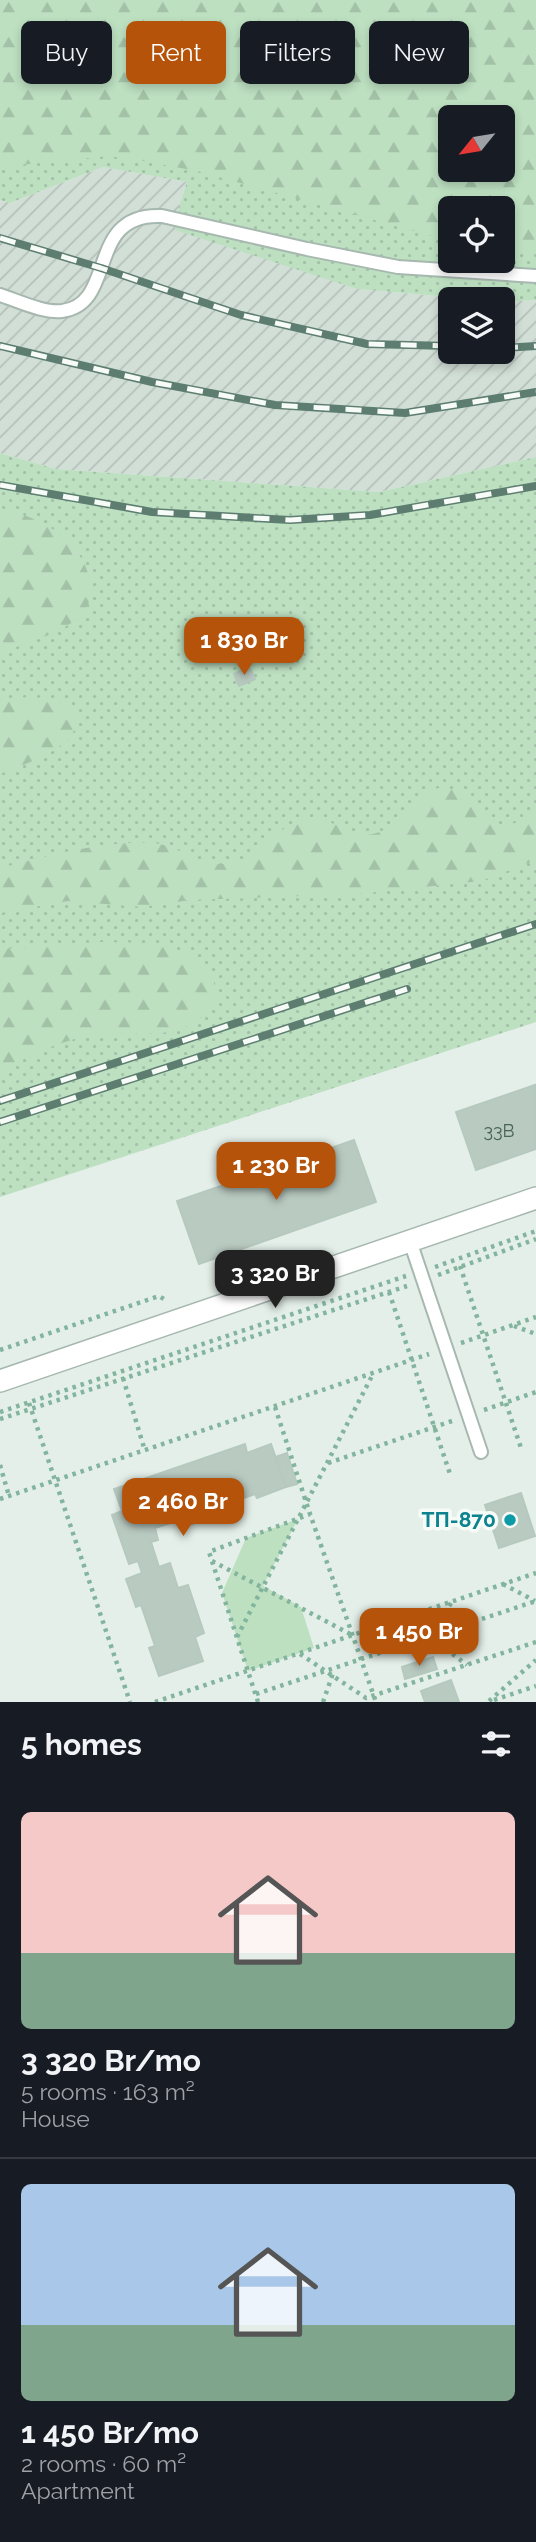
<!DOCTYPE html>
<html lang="en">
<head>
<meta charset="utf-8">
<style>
  body { margin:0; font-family:Raleway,sans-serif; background:#20242c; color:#f1f3f6; height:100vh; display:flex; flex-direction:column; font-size:26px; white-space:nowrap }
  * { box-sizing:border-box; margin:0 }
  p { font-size:23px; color:#9ea1a6 }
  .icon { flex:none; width:38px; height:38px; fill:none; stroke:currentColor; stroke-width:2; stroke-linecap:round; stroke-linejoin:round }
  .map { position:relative; height:1702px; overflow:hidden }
  .side { display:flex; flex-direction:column; background:#171b24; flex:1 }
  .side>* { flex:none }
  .guide { position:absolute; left:21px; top:21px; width:495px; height:63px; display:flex; gap:14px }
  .needle { width:46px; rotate:240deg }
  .controls { position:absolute; left:438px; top:105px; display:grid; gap:14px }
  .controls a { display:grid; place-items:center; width:77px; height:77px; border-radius:10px; background:#171b24; box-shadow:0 4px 10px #0003; font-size:35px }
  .price { position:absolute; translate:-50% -60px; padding:0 16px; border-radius:14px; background:#b45309; color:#fff; font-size:23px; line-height:46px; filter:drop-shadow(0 2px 4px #0008) }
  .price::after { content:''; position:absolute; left:50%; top:42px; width:21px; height:16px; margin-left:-10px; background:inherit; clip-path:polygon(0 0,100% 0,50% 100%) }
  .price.current { background:#222; color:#fff }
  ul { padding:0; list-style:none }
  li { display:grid; align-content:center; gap:14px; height:371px; padding:0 21px }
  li+li { border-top:2px solid #363941 }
  li span { display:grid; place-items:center; height:217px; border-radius:10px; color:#555 }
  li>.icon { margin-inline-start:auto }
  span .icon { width:126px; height:126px; fill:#fffc; stroke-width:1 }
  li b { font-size:30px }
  h2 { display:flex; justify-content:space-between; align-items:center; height:84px; padding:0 21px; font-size:30px }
  .pill { padding:0 24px; border-radius:10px; background:#171b24; box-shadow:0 4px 10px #0003; font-size:24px; line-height:63px }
  .pill.current { background:#b45309; color:#fff }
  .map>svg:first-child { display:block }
  .industrial { fill:url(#industrial-furrows) }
  .grass { fill:url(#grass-dots); fill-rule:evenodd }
  .forest { fill:url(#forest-firs); fill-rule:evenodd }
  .green { fill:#bde0c1 }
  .building { fill:#b9cac1; stroke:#b6c9bf; stroke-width:2 }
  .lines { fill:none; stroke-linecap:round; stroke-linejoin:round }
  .lane-casing { stroke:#a6b8af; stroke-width:16 }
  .street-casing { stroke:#a6b8af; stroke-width:24 }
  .path { stroke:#83b49e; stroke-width:4.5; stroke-dasharray:3.5 5; stroke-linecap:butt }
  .lane { stroke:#fff; stroke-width:12 }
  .street { stroke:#fff; stroke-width:21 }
  .rail-casing { stroke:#5d7d70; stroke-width:8 }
  .rail { stroke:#f6fbf7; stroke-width:5; stroke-dasharray:16; stroke-linecap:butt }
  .culture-dot { fill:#0f9aa8; stroke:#f6fbf7; stroke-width:2.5 }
  .labels { text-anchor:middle; stroke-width:7; stroke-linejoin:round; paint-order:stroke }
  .number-label { font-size:18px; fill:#486458 }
  .culture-label { font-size:21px; font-weight:bold; fill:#0d838f; stroke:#f6fbf7; text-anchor:end }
</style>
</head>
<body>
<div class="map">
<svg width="536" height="1702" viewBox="0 0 536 1702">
  <defs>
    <pattern id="industrial-furrows" width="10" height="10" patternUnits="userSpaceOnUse" patternTransform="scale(1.75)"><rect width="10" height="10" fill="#d2dfd7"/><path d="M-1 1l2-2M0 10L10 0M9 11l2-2" fill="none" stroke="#b4c1b9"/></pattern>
    <pattern id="grass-dots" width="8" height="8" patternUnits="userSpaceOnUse" patternTransform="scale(1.75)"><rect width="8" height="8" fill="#bde0c1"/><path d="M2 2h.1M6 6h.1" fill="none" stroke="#a2c1a6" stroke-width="1.8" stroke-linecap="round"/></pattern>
    <pattern id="forest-firs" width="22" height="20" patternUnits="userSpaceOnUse" patternTransform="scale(1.75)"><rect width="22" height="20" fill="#bde0c1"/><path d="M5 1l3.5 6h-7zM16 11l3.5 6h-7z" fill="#a2c1a6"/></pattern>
  </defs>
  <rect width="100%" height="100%" fill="#e4efe9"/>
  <path class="industrial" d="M103 167 187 182 175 219 357 289 474 299H450V352H502V302L536 300V457L379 492 56 469 0 453V200L10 203Z"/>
  <path class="grass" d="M0 0H536V300L502 302V299H474L357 289 175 230V219L187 182 103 167 10 203 0 200ZM450 117H502V170H450ZM450 208H502V261H450Z
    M0 453 56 469 379 492 536 457V1022L0 1197Z"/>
  <path class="forest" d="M0 0H536V253L502 251V208H450V241L197 171 143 161 108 156 0 167ZM502 117V170H450V117Z
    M0 508C22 513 45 522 64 537 85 555 104 595 79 617 58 635 25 643 0 653Z
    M18 697C44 698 66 695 78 722 69 752 26 763 0 774V699Z
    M438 788C447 789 457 789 465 794 475 801 479 812 488 819 505 833 525 821 536 805V860L481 881 358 894 190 900 143 907 68 901 0 913V868C48 856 102 840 153 843 178 845 199 866 224 864 258 861 273 828 302 820 327 812 350 839 373 834 401 827 414 801 438 788Z
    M99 942C137 943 190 939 212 977 215 983 215 992 217 999 185 1051 131 1026 84 1037 54 1043 27 1057 0 1072V949Z"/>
  <path class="green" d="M298 1519 263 1586 301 1607 314 1648 248 1671 222 1593 246 1538Z"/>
  <path class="building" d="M249 667 255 679 239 686 234 674Z
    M535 1085 536 1149 476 1170 456 1112Z
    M354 1140 376 1202 199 1264 177 1201Z
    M245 1444 247 1453 271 1444 286 1487 257 1498 255 1494 215 1508 218 1515 192 1524 189 1517 155 1528 158 1540 151 1542 159 1567 170 1563 178 1588 188 1585 204 1633 195 1637 203 1661 159 1676 149 1648 155 1646 141 1605 136 1607 126 1579 142 1573 138 1561 129 1564 112 1515 122 1511 114 1489Z
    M287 1453 297 1484 286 1487 275 1457Z
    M521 1493 535 1536 499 1548 485 1505Z
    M433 1657 437 1669 405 1679 402 1667Z
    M451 1680 459 1702H425L421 1691Z"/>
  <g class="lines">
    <defs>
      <path id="lane" d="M0 295C19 301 43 313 62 311 118 304 85 212 162 216L307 249 398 267 536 276
        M410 1241 481 1452"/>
      <path id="street" d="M0 1381 536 1198"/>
    </defs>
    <use href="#lane" class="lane-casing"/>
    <use href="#street" class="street-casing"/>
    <path class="path" d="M460 1266 521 1448
      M435 1267 536 1231
      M438 1275 536 1239
      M389 1292 450 1474
      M514 1326 536 1334
      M461 1343 536 1317
      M0 1350 159 1296 167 1301
      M123 1378 145 1451
      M29 1403 130 1702
      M275 1407 310 1514 376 1702
      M484 1410 536 1392
      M0 1412 406 1276
      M0 1419 407 1286
      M328 1463 452 1421
      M0 1465 9 1496
      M0 1499 429 1354
      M212 1561 352 1635
      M503 1584 535 1601
      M451 1603 430 1637 467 1665
      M237 1637 373 1374
      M300 1654 366 1698 536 1642
      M256 1694 536 1601
      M494 1700 536 1686
      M489 1701 536 1660
      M155 1702 536 1573
      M258 1702 209 1552 310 1514
      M323 1702 333 1673"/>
    <use href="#lane" class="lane"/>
    <use href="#street" class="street"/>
    <defs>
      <path id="rail" d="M0 238 101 268 241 315 367 344 450 346
        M0 346 152 382 275 405 405 413 536 392
        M502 348 536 346
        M0 485 152 512 290 520 370 515 536 486
        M0 1101 536 924
        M0 1122 407 989"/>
    </defs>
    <use href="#rail" class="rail-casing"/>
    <use href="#rail" class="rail"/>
  </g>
  <circle class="culture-dot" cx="510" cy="1520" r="7"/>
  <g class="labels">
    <g class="number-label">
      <text x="499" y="1137">33В</text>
    </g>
    <g class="culture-label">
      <text x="496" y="1527">ТП-870</text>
    </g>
  </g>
</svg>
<div class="controls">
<a><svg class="needle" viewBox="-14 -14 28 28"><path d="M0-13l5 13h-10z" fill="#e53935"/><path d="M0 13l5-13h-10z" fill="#9ea1a6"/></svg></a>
<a><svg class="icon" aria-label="locate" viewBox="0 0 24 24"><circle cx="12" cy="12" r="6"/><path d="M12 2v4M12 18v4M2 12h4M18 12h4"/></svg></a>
<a><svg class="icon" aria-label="layers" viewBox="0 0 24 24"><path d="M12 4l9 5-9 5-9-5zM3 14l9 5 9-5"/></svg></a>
</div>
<b class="price" style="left:244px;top:677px">1 830 Br</b>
<b class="price" style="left:276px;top:1202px">1 230 Br</b>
<b class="price current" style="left:275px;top:1310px">3 320 Br</b>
<b class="price" style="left:183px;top:1538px">2 460 Br</b>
<b class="price" style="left:419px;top:1668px">1 450 Br</b>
<div class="guide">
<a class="pill">Buy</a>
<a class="pill current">Rent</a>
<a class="pill">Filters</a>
<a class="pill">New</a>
</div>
</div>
<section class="side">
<h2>5 homes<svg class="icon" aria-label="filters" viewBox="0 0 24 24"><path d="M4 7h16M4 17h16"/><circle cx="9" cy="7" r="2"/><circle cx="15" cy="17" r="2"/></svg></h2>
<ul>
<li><span style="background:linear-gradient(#f6c9c9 65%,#7fa58c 0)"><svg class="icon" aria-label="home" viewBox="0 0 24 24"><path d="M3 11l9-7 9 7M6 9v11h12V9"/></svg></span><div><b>3 320 Br/mo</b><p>5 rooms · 163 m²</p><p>House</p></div></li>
<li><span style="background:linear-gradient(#a9c7e8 65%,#7fa58c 0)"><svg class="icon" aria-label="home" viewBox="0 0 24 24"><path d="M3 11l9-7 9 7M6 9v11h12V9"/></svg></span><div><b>1 450 Br/mo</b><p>2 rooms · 60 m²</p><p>Apartment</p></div></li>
</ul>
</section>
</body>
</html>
